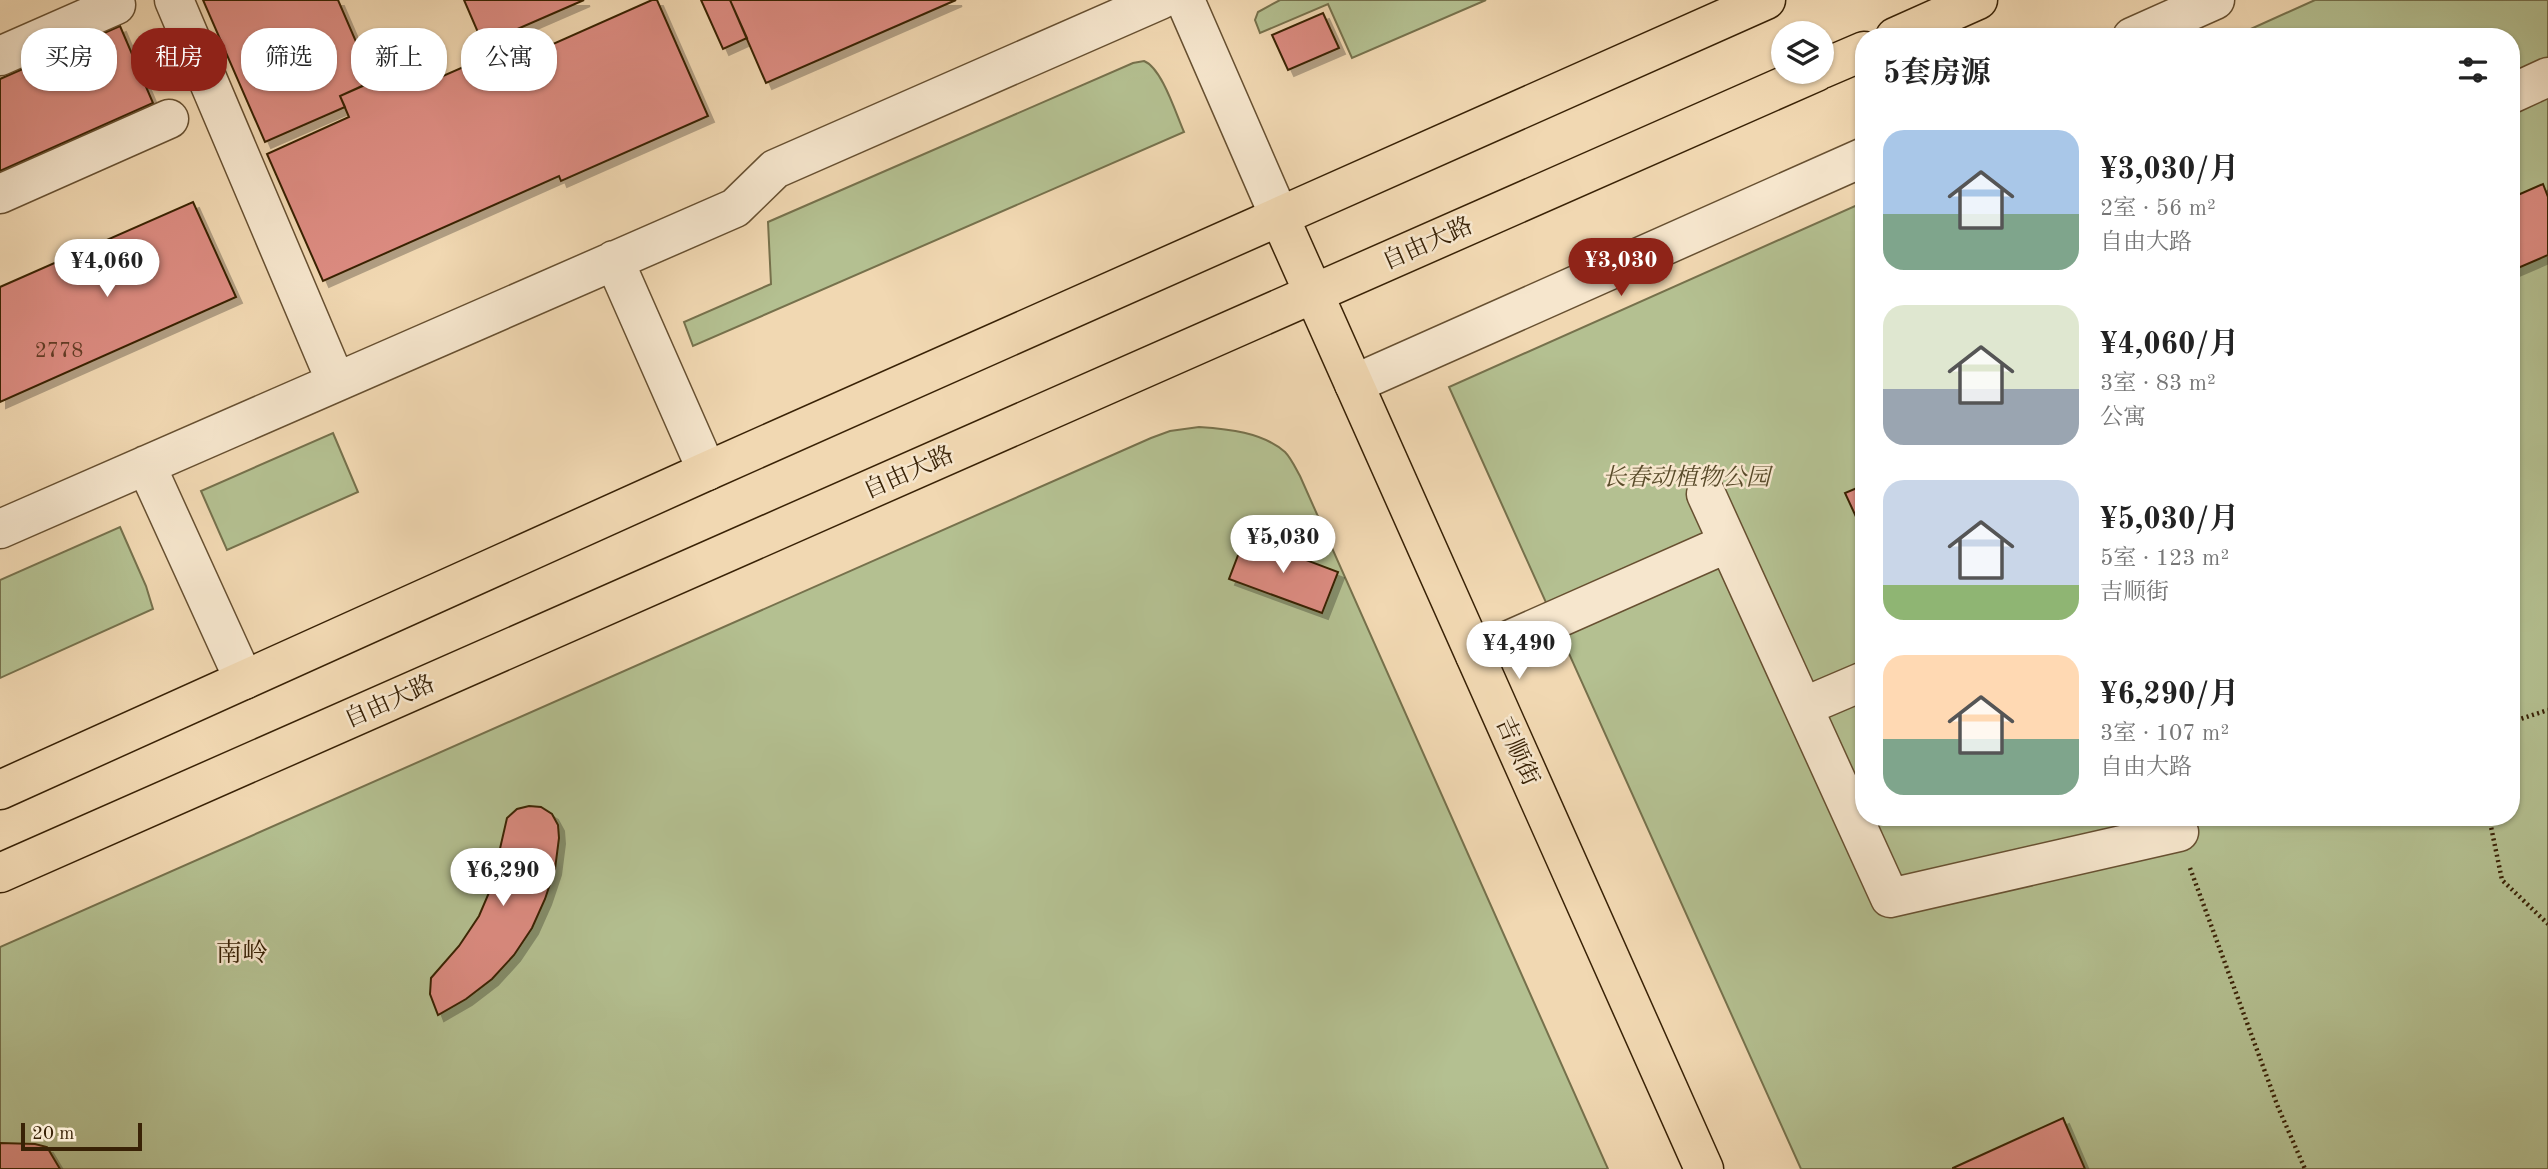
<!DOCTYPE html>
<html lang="zh">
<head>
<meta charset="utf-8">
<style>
  body { margin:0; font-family:"Old Standard TT","Noto Serif SC",serif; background:#f6f6f6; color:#222; height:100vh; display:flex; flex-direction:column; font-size:26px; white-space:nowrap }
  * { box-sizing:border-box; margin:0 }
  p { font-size:23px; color:#767676 }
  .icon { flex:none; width:38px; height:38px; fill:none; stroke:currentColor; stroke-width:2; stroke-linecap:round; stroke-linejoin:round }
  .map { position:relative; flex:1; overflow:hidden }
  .drawer { position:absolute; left:1855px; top:28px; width:665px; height:798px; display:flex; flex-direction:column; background:#fff; border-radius:28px; box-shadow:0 2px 5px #0004 }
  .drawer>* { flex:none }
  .guide { position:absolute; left:21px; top:28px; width:665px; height:63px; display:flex; gap:14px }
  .fabs { position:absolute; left:1771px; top:21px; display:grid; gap:14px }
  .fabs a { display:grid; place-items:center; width:63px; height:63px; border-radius:50%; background:#fff; box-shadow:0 2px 5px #0004; font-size:35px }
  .scale { position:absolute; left:21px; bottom:18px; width:121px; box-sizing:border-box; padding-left:7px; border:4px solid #392206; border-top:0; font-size:19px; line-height:24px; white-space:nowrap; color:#392206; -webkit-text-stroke:5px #f6e6cd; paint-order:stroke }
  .price { position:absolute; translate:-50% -60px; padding:0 16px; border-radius:24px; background:#fff; color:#222; font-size:23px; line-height:46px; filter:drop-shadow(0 2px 4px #0008) }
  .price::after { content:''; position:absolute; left:50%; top:42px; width:21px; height:16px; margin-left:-10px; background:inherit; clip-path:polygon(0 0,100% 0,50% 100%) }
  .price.selected { background:#8f2418; color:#fff }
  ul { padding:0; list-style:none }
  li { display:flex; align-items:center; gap:21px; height:175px; padding:0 28px }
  li span { display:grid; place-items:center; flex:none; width:196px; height:140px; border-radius:21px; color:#555 }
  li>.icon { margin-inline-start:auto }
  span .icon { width:84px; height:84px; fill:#fffc; stroke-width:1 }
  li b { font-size:30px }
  h2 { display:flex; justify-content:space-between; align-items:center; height:84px; padding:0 28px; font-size:30px }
  .tag { padding:0 24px; border-radius:28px; background:#fff; box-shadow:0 2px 5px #0004; font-size:24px; line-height:63px }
  .tag.selected { background:#8f2418; color:#fff }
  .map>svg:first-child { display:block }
  .green { fill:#b4c091; stroke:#76714c; stroke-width:2 }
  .building { fill:#dd8c82; stroke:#392206; stroke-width:2; filter:url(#shadow) }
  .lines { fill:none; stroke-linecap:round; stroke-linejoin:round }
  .minor-casing { stroke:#675031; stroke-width:41 }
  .major-casing { stroke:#392206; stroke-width:41 }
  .path { stroke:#392206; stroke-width:4.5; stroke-dasharray:2 3.5; stroke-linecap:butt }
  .minor { stroke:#f6e6cd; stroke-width:38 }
  .major { stroke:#f1d8b2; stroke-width:38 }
  .labels { text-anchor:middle; stroke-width:5; stroke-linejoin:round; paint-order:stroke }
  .number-label { font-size:21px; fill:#623c25 }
  .street-label { font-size:24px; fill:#392206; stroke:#f6e6cd }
  .park-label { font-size:24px; font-style:italic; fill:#584a29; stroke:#f6e6cd }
  .neighbourhood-label { font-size:26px; fill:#392206; stroke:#f6e6cd }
</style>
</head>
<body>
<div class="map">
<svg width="2548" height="1169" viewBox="0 0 2548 1169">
  <defs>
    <filter id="shadow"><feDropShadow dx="6" dy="6" stdDeviation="0" flood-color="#0004"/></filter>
  </defs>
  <rect width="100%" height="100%" fill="#f1d8b2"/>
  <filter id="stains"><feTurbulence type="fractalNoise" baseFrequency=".00286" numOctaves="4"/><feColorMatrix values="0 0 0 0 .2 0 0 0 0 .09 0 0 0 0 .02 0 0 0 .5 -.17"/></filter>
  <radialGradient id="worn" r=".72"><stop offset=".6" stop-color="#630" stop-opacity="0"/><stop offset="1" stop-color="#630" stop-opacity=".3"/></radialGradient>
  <path class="green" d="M1280 0H1486L1352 58 1328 4 1260 33 1255 20 1258 12Z
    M2315 0H2548V1169H1801L1449 387 1864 202V817H2511V37H2233Z
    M1144 61C1162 68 1176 114 1184 132L693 346 684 322 771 284 768 222 1133 63Z
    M1199 427C1228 429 1262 432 1285 452 1291 458 1296 469 1300 476L1608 1169H0V947L1151 438 1170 431Z
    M333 433 358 492 227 550 201 491Z
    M120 527 146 586 153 609 0 678V580Z"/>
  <path class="building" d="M203 0H338L373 81 340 96 345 107 265 142Z
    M464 0H584L483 44Z
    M652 0H657L708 116 561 181 559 176 323 281 267 154 349 117 340 96 424 59 434 80 509 47 515 61Z
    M701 0H730L747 38 723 49Z
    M730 0H956L766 83Z
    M1323 13 1339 48 1288 70 1272 35Z
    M120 26 153 103 0 171V79Z
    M2543 184 2548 197V255L2511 271V198Z
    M193 202 236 297 0 402V287Z
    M1864 485V534L1845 493Z
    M1245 537 1338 572 1322 613 1229 579Z
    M529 806 541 807 552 814 558 825 559 838 555 869 545 899 532 928 514 955 492 979 466 999 438 1015 430 994 431 978 459 946 479 916 491 888 507 818 517 809Z
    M2063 1118 2085 1169H1953V1168Z
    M0 1143 35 1144 47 1147 60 1169H0Z"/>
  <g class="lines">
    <defs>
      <path id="minor" d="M174 0 336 382
        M1185 0 1280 218
        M2132 37 2215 0
        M0 56 116 5
        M2511 94 2548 77
        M0 194 169 119
        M614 260 707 471
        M1354 384 1864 157
        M146 465 244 680
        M1706 494 1890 898 2179 832
        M0 529 735 208 775 169 1160 0
        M1475 655 1728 543
        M1803 707 1864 681"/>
      <path id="major" d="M1895 37 1978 0
        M1822 69 1864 51
        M1280 218 1704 1169
        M0 790 707 471 1766 0
        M0 873 1816 72"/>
    </defs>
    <use href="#minor" class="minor-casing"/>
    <use href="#major" class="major-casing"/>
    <path class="path" d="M2511 722 2548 710
      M2489 817 2502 880 2548 924
      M2190 868 2278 1107 2305 1169"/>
    <use href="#minor" class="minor"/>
    <use href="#major" class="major"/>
  </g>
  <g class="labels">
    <g class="number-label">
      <text x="59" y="357">2778</text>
    </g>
    <g class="street-label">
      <text transform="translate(1427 243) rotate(-24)" y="8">自由大路</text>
      <text transform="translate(908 472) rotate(-24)" y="8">自由大路</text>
      <text transform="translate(389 701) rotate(-24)" y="8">自由大路</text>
      <text transform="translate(1518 751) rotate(66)" y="8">吉顺街</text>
    </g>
    <g class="park-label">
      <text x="1686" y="485">长春动植物公园</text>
    </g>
    <g class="neighbourhood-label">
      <text x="242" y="961">南岭</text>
    </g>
  </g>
  <rect width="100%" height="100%" filter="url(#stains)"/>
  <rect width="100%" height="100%" fill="url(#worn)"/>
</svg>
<div class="fabs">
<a><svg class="icon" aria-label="layers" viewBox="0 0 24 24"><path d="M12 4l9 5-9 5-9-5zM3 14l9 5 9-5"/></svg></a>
</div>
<div class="scale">20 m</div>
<b class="price selected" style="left:1621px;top:298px">¥3,030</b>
<b class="price" style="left:107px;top:299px">¥4,060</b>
<b class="price" style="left:1283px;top:575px">¥5,030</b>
<b class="price" style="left:1519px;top:681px">¥4,490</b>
<b class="price" style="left:503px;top:908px">¥6,290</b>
<div class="guide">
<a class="tag">买房</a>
<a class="tag selected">租房</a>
<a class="tag">筛选</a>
<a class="tag">新上</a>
<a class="tag">公寓</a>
</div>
<section class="drawer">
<h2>5套房源<svg class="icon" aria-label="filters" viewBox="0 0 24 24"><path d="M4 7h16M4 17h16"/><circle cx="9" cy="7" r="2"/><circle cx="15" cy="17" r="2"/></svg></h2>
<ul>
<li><span style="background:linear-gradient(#a9c7e8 60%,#7fa58c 0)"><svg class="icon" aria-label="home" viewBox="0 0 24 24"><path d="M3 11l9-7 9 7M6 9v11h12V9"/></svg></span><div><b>¥3,030/月</b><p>2室 · 56 m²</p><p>自由大路</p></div></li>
<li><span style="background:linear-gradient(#dfe7d0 60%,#9aa5b1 0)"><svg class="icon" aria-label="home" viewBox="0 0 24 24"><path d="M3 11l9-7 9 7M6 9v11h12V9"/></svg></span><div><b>¥4,060/月</b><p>3室 · 83 m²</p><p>公寓</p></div></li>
<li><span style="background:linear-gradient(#c9d6e8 75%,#8fb573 0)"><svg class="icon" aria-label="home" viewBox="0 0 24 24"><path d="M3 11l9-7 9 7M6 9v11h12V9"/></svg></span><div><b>¥5,030/月</b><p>5室 · 123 m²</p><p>吉顺街</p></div></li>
<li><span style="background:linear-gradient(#ffd9b3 60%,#7fa58c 0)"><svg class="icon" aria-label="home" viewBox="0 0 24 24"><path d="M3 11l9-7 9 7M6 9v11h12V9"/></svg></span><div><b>¥6,290/月</b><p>3室 · 107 m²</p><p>自由大路</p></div></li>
</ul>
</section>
</div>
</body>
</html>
